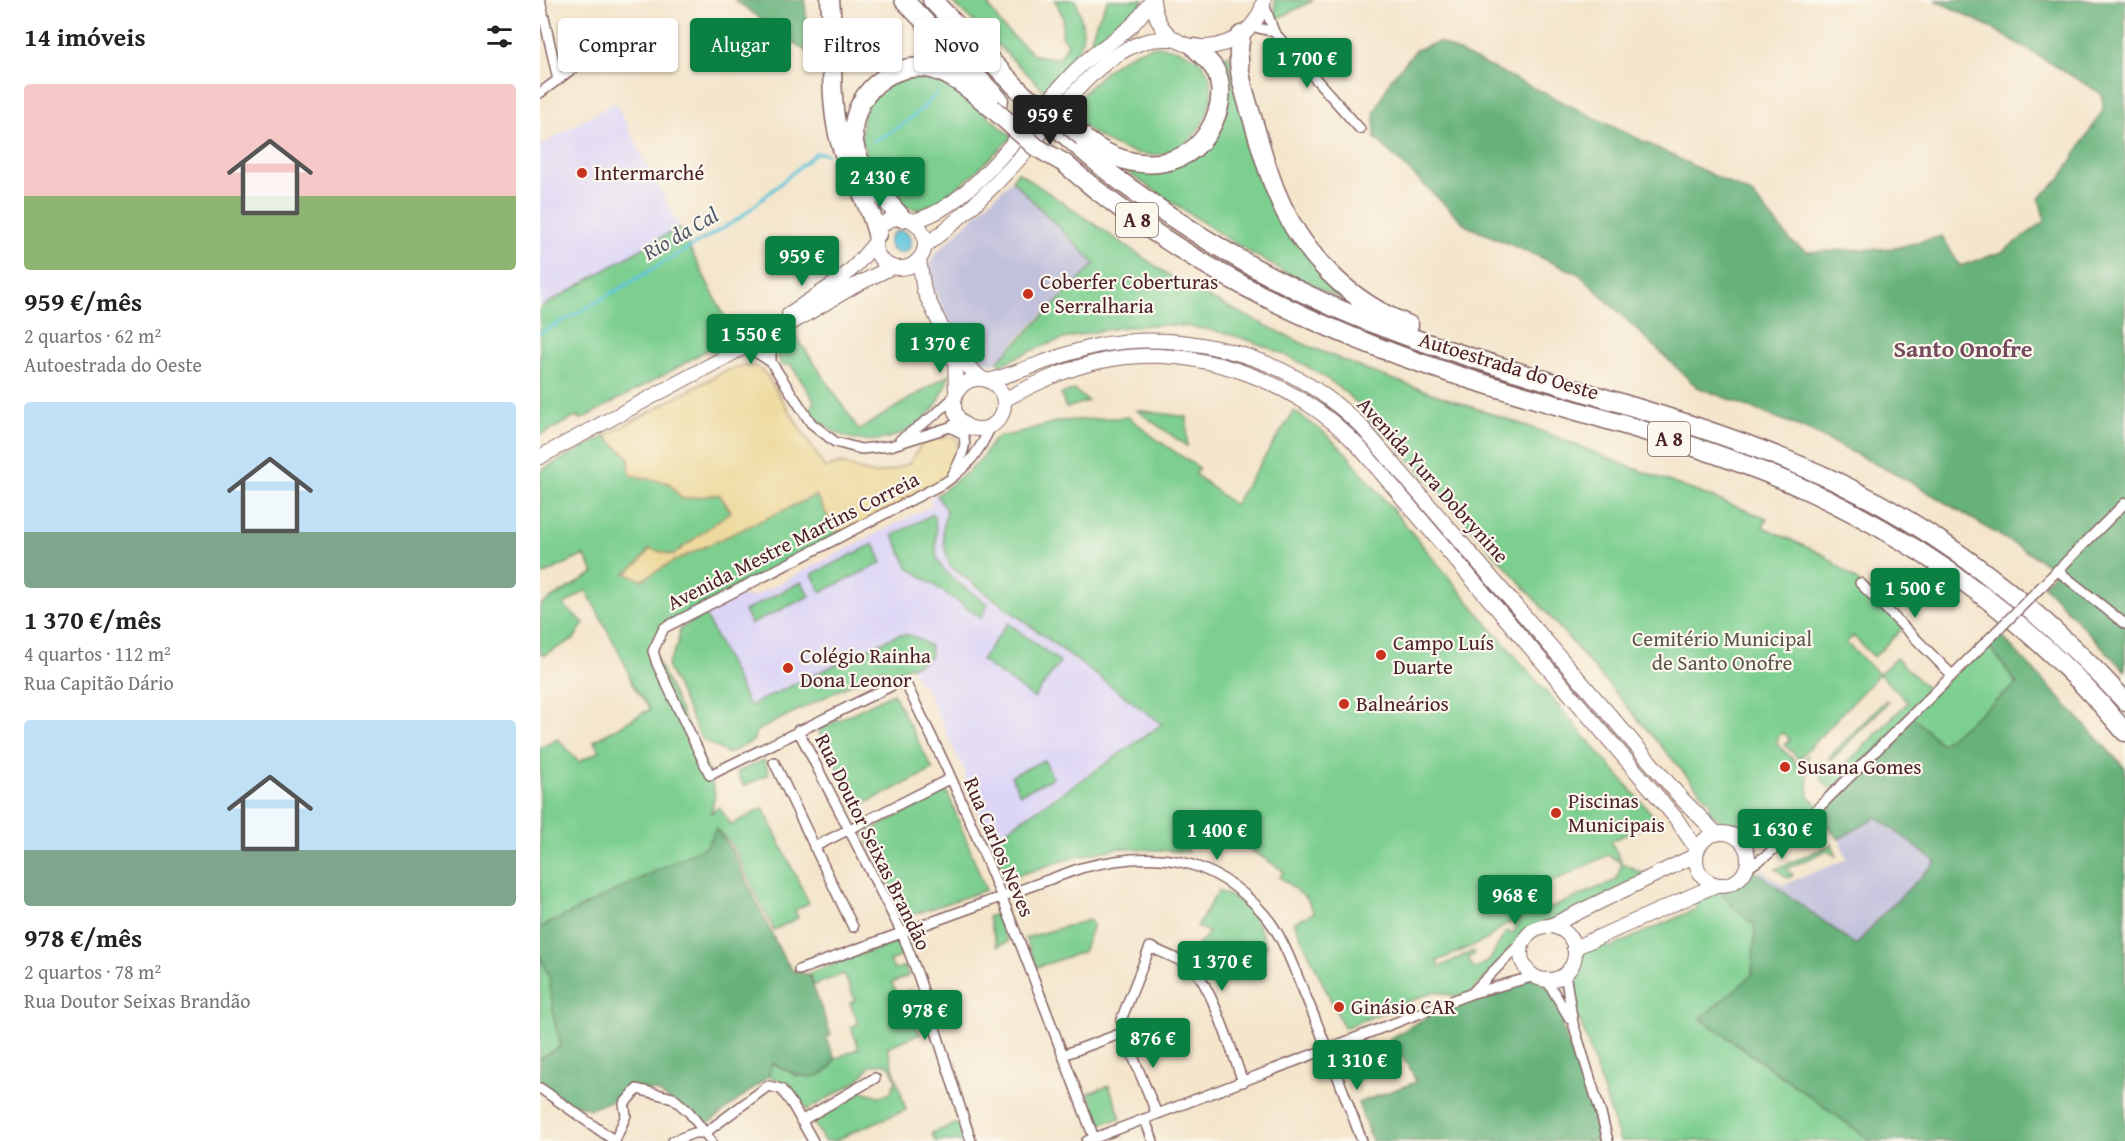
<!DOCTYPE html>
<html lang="pt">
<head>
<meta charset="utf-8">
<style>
  body { margin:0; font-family:"Gentium Book Plus",serif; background:#f6f6f6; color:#222; height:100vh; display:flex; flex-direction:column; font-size:22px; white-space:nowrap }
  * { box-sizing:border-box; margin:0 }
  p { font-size:20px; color:#767676 }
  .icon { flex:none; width:33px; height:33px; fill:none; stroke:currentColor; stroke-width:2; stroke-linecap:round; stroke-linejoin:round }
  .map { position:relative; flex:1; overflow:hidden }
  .side { display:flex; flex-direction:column; background:#fff; width:540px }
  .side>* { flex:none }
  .top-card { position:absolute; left:18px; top:18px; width:570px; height:54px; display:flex; gap:12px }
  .price { position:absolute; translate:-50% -51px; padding:0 14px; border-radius:6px; background:#0b8043; color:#fff; font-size:20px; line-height:39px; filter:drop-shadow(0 2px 3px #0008) }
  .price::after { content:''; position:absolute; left:50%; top:36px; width:18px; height:14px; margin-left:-9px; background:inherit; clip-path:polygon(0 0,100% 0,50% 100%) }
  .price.selected { background:#222; color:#fff }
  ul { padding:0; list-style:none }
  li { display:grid; align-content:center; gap:12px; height:318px; padding:0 24px }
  li span { display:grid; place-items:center; height:186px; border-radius:6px; color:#555 }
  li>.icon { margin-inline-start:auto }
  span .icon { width:108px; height:108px; fill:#fffc; stroke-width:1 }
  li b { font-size:26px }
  h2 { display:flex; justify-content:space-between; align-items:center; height:72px; padding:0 24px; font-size:26px }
  .tag { padding:0 21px; border-radius:6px; background:#fff; box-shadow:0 2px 4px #0004; font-size:21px; line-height:54px }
  .tag.selected { background:#0b8043; color:#fff }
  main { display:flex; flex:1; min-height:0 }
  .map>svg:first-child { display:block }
  .built { fill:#ddd5f6 }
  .industrial { fill:#c2c1dc }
  .green { fill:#7dcf90; stroke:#64775e; stroke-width:1.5; fill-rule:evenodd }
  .forest { fill:#66b27a; stroke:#586852; stroke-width:1.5 }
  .sand { fill:#eeda9e; stroke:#9c7c64; stroke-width:1.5 }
  .water { fill:#5ec5db; stroke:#547283; stroke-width:1.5 }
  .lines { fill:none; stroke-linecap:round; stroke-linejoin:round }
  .stream { stroke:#5ec5db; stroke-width:3 }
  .street-casing { stroke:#866463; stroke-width:12 }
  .secondary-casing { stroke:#866463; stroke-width:16 }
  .highway-casing { stroke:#866463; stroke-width:21 }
  .street { stroke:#fff; stroke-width:9 }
  .secondary { stroke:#fff; stroke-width:14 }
  .highway { stroke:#fff; stroke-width:18 }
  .street-bridge-casing { stroke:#866463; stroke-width:12; stroke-linecap:butt }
  .highway-bridge-casing { stroke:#866463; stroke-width:21; stroke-linecap:butt }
  .street-bridge { stroke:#fff; stroke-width:9 }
  .highway-bridge { stroke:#fff; stroke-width:18 }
  .poi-dot { fill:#c8321e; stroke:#fbf7ec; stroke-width:2 }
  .labels { text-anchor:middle; stroke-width:4.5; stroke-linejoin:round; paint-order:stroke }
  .shield { fill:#fbf7ec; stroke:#7f6065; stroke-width:1.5 }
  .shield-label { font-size:20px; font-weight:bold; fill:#4a1f2b }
  .poi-label { font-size:21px; fill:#4a1f2b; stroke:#fbf7ec; text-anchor:start }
  .street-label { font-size:21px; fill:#4a1f2b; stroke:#fbf7ec }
  .park-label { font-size:21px; fill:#595449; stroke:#fbf7ec }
  .water-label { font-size:22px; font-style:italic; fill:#515969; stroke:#fbf7ec }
  .quarter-label { font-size:24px; font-weight:bold; fill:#76485d; stroke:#fbf7ec }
</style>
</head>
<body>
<main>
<section class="side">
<h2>14 imóveis<svg class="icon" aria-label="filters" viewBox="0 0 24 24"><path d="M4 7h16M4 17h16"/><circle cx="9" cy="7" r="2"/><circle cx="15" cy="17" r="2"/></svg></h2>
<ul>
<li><span style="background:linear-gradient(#f6c9c9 60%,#8fb573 0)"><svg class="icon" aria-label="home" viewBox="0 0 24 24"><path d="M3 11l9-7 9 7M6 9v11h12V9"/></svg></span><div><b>959 €/mês</b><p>2 quartos · 62 m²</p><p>Autoestrada do Oeste</p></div></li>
<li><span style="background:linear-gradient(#bfe0f5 70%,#7fa58c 0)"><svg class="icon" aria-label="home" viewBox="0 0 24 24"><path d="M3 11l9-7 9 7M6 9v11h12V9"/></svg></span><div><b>1 370 €/mês</b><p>4 quartos · 112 m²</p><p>Rua Capitão Dário</p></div></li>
<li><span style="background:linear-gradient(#bfe0f5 70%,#7fa58c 0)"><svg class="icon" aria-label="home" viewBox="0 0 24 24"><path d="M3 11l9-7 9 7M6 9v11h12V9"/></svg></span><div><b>978 €/mês</b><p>2 quartos · 78 m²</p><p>Rua Doutor Seixas Brandão</p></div></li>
</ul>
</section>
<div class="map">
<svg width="1585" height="1141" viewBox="0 0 1585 1141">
  <rect width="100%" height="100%" fill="#fbf7ec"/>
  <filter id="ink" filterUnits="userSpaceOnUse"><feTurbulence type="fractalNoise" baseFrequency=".0167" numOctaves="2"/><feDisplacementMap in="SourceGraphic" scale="12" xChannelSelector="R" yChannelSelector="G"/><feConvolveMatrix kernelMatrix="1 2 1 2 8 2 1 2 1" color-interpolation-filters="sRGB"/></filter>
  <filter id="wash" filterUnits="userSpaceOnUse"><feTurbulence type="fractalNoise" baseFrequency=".008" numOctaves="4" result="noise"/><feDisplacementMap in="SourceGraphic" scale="24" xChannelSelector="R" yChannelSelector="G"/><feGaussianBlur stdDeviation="1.35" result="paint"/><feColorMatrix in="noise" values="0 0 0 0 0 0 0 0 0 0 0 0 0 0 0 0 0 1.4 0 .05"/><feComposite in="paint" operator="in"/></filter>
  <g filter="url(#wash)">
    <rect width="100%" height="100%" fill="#f4e5cb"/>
    <path class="built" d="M75 102 141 230 0 309V146Z
      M397 495 407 514 425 579 622 724 450 841 426 784 425 772 383 682 380 684 371 666 355 673 342 669 216 731 213 741 188 754 162 739 135 652 138 644 140 629 148 623 203 595 211 598 393 505 390 498Z"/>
    <path class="industrial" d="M472 180 555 264 479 337 458 361 451 364 425 351 412 329 394 289 389 274 390 264 394 255Z
      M1337 817 1397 862 1343 914 1316 945 1218 873 1221 869 1243 885 1307 859 1299 839Z"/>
    <path class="green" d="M411 0H445L462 26 494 55 519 59 528 44 522 37 523 17 515 0H536C538 10 543 22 543 32 542 55 519 74 504 90Z
      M568 0H604L593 15 548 49 556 23Z
      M735 0H774L735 20Z
      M618 46C634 48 658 54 666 69 675 85 672 103 665 118 633 184 566 148 526 112 551 85 580 50 618 46Z
      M689 55 700 99 731 197 818 307 745 272 697 245 579 167 656 157 666 149 682 126 686 110 684 73 677 57Z
      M382 74 416 88 472 137 429 178 399 201 379 210 362 205 332 170 321 140 323 116 328 103 358 78Z
      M478 172 645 286 766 345 829 371 1009 434 1085 465 1227 518 1223 527 1284 555 1320 583 1364 627 1334 657 1313 636 1306 643 1339 674 1356 658 1393 694 1446 641 1477 684 1401 744 1371 715 1293 791 1281 778 1285 769 1294 776 1368 702 1339 674 1259 759 1245 745 1250 739 1243 732 1238 738 1237 744 1258 764 1268 756 1266 762 1269 797 1279 806 1260 826 1199 836 1204 829 1184 822 1167 810 1171 804 987 590 851 439 846 434 844 436 823 414 826 412C776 359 691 325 619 325 588 325 554 331 524 339 501 345 481 356 460 365L458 361 555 264 472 180Z
      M139 227 197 341 190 336 133 370 40 420 38 416 0 435V308Z
      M252 330 319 430 410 374C405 385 402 398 394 408 360 448 304 454 270 410L274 400 251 365H241C234 346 237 341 252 330Z
      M534 390 548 401 526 408 521 394Z
      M596 410 647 417V446Z
      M754 411 785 433 805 452 955 633 1117 820 1071 841 1082 863 1111 877 1010 926 995 929 989 934 930 994 914 996 895 991 804 1028 754 922 774 913 767 899 740 877 744 871 697 841 675 832 643 825 648 852 579 848 535 857 466 879 450 841 555 771 622 724 410 566C405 551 399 528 407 513L397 495 429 471 442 458 453 441 459 436 470 435 519 421 589 417 616 439 659 468 655 474 694 505ZM1068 855 1082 863 1076 880 1011 908 1001 900 988 913 984 911 989 893ZM980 918 973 934 966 931 949 961 934 969 928 958 935 954 933 951 900 967 897 961 946 940 967 923 968 924Z
      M65 436 89 457 90 475 129 483 142 499 179 494 191 512 133 555 109 549 100 562 86 573 102 580 134 561 276 495 299 537 124 628 113 651 170 775 175 795 171 813 179 807 191 825 223 808 269 903 255 910 258 918 234 930 192 845 176 829 167 846 0 928V748L18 739 39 762 60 751 54 741 110 709 92 684 85 664 46 590 23 605 44 623 34 639 4 655 0 653V605L54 573 44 555 0 576V471Z
      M393 514C400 530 393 549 398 560 404 576 434 594 448 604L441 618 368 567 353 535Z
      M334 544 342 563 281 592 272 574Z
      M261 582 270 596 211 624 204 611Z
      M165 614 209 706 357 635C371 633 378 638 390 646L391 656 387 660 355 673 342 669 216 731 213 741 188 754 162 739 159 734 127 666 138 644 140 629Z
      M468 623 520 662 494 698 441 660Z
      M353 693 393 770 316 808 278 730Z
      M1346 700 1348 702 1291 760 1289 757Z
      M224 760 229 774 204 786 197 772Z
      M504 760 513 778 480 794 471 776Z
      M407 791 446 890 366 917 324 833Z
      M1292 844 1297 856 1286 851 1246 869 1253 875 1248 878 1236 869Z
      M1176 885 1190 904 1215 926 1212 976 1161 1019 1332 1141H1080L1040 1020 1033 1023 1025 973 1034 957V948L1060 938 1069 948 1156 909V895Z
      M678 891C712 904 714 915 727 947L667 969 650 956 669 932 657 927Z
      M456 914 468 942 457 946 448 917Z
      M549 920 553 925 543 952 497 967 485 938Z
      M357 941 363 955 350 961 354 970 365 966 368 976 352 983 358 996 371 990 376 1001 362 1007 378 1027 380 1034 347 1047 366 1110 317 1130 295 1141H284L273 1121 322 1091 339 1096 349 1094 356 1081 351 1068 345 1063 330 1066 318 1081 267 1110 250 1085 229 1076 231 1064 232 1062 256 1076 290 1069 295 1059 319 1048 311 1027 318 1024 310 1003 315 1000 304 974 274 985 269 973Z
      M0 956 9 976 14 1019 21 1047 0 1059Z
      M569 1086 581 1118 560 1124 548 1093Z
      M424 1121 429 1141H395L392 1133Z"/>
    <path class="forest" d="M195 0H265L268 53Z
      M1395 0H1585V671L1503 585 1517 570 1371 482 1268 430 1157 387 1039 274 927 226 835 138 834 114 851 79 876 50 899 42 1212 194 1251 241 1267 252 1355 248 1402 236 1420 266 1462 252 1505 221 1499 198 1520 179 1563 110 1562 94 1450 27Z
      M1457 631 1585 768V1141H1332L1161 1018 1212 975 1215 926 1190 904 1176 885 1194 882 1206 869 1218 873 1316 945 1343 914 1396 862 1337 817 1299 839 1274 812 1371 715 1401 744 1477 684 1446 641Z
      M176 829 191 849 244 959 253 971 269 975 291 1035 286 1038 295 1059C281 1089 254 1075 232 1063L229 1076 164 1127 117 1091 99 1090 50 1109 27 1102 3 1089 0 1076V1059L21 1046 14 1019 9 976 0 956V928L167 846Z
      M995 976 1006 979 1033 1023 1021 1024 1040 1073 1061 1141H832L818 1103 876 1082 871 1070 849 1039 916 1000Z"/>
    <path class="sand" d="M204 365 217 367 226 374 285 468 302 463 319 470 335 474 353 470 370 463 382 443 408 436 414 437 418 441 415 458 406 482 299 537 276 495 134 561 102 580 86 573 100 562 110 549 133 555 191 511 179 494 142 499 129 483 90 475 89 457 65 436 185 371Z"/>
    <path class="water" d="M349 242a11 11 0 1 1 22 0a11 11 0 1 1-22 0Z"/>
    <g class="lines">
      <path class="stream" d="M333 141C362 127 375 117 397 93
        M0 333 36 314 200 218 276 153 287 154"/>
    </g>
  </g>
  <g filter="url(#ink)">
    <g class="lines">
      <defs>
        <path id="street" d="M0 0 18 80
          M724 4 734 32 820 129
          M711 26 734 32
          M0 93 62 47
          M206 346 231 362 271 423 295 442 321 449 350 446 410 427 420 421
          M231 362V349L234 333
          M451 426C439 452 429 465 406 482L124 628 113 651 117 664 170 775 359 682 366 684C381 715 397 747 411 778 464 896 509 1018 554 1138
          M410 427C414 429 420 431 423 435 429 445 417 467 412 476
          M360 440 396 414 415 396
          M1517 570 1585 624
          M1320 583 1412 675
          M1503 585 1585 503
          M258 730 362 933 379 978 431 1141
          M234 762 313 927
          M1194 836 1230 833 1258 826
          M274 847 411 778
          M1206 869 1227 855 1260 826 1457 631
          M259 970 541 868C613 849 672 855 724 914 742 934 753 967 764 992 785 1041 803 1091 822 1141
          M1025 973 1033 1023 1062 1117 1068 1141
          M1006 979 1030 1019
          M932 993 984 940
          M523 1055 585 1032
          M0 1088 75 1141 86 1115 84 1104 97 1089 133 1098 149 1112 171 1141
          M617 1114 596 1064 581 1020 610 947C623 953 640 959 652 968 670 982 694 1057 703 1082
          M605 1120 613 1141
          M261 1121 335 1078
          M165 1133 228 1086 241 1089 252 1104 273 1141
          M133 1141 154 1133H165
          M547 1141 930 994 995 976"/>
        <path id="secondary" d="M613 0C619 68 713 57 724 0
          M335 243a25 25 0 1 1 50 0a25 25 0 1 1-50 0Z
          M372 221C432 210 493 113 535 71 551 54 571 43 589 28 598 20 605 10 612 0
          M385 246C419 220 451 190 480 158 514 120 554 55 607 41 616 38 626 39 635 39
          M379 259 384 291 415 355 442 379
          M249 314 300 280 317 264 335 243
          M415 355 416 393
          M414 404a25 25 0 1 1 50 0a25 25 0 1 1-50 0Z
          M448 381C485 371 519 354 556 346 636 330 729 351 793 402 803 409 812 418 821 426L1142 799 1177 834
          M464 400C494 384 523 370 557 362 649 340 757 379 820 448L1135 817 1157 850
          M0 457 206 346 219 342 316 285 352 267
          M1156 859a26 26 0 1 1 52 0a26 26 0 1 1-52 0Z
          M1010 926 1156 855
          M981 953a27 27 0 1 1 54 0a27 27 0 1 1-54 0Z
          M1034 948 1176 885"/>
        <path id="highway" d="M290 0C295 45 288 90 298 134 306 170 329 198 337 234
          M364 0 459 100
          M392 0 485 96
          M701 35C694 66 705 94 714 124 721 147 727 171 737 194 761 253 809 302 869 325
          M523 133C546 153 569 174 594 191 677 251 768 301 864 335 1008 387 1160 417 1299 483 1409 536 1503 612 1585 701
          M548 141C592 175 657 174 677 113 682 99 682 81 674 68 669 61 661 54 655 48
          M524 163C634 259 771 328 910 373 1030 412 1155 439 1271 492 1391 548 1501 630 1585 732
          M362 218C345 199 324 176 316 151 302 106 344 59 391 69 415 75 433 93 452 108"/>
      </defs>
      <use href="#street" class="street-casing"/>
      <use href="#secondary" class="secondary-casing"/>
      <use href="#highway" class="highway-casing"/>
      <use href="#street" class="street"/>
      <use href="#secondary" class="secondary"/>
      <use href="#highway" class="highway"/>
      <defs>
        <path id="street-bridge" d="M1457 631 1503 585"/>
        <path id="highway-bridge" d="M485 96 511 110 543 137
          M452 108 496 147 524 163"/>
      </defs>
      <use href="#street-bridge" class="street-bridge-casing"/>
      <use href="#highway-bridge" class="highway-bridge-casing"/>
      <use href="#street-bridge" class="street-bridge"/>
      <use href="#highway-bridge" class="highway-bridge"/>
    </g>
  </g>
  <g class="poi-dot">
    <circle cx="42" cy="173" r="6"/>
    <circle cx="488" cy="294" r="6"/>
    <circle cx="841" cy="655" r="6"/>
    <circle cx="248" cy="668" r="6"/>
    <circle cx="804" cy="704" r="6"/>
    <circle cx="1245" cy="767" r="6"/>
    <circle cx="1016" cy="813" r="6"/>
    <circle cx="799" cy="1007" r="6"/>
  </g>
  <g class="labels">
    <g class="shield">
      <rect x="576" y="203" width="42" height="34" rx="4.5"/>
      <rect x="1108" y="422" width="42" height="34" rx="4.5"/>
    </g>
    <g class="shield-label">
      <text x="597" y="227">A 8</text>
      <text x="1129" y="446">A 8</text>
    </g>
    <g class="poi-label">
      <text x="54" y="180">Intermarché</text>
      <text x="500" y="289">Coberfer Coberturas<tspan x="500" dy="24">e Serralharia</tspan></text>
      <text x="853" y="650">Campo Luís<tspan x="853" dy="24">Duarte</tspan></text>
      <text x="260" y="663">Colégio Rainha<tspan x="260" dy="24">Dona Leonor</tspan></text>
      <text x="816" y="711">Balneários</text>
      <text x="1257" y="774">Susana Gomes</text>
      <text x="1028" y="808">Piscinas<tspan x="1028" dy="24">Municipais</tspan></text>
      <text x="811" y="1014">Ginásio CAR</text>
    </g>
    <g class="street-label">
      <text transform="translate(969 366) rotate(17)" y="7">Autoestrada do Oeste</text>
      <text transform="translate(893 480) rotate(48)" y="7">Avenida Yura Dobrynine</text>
      <text transform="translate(253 541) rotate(-27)" y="7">Avenida Mestre Martins Correia</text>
      <text transform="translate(333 842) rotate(64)" y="7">Rua Doutor Seixas Brandão</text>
      <text transform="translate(459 847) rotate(67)" y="7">Rua Carlos Neves</text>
    </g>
    <g class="park-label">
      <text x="1182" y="646">Cemitério Municipal<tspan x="1182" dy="24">de Santo Onofre</tspan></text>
    </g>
    <g class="water-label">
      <text transform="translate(140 233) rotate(-30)" y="8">Rio da Cal</text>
    </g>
    <g class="quarter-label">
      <text x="1423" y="357">Santo Onofre</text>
    </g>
  </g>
</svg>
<b class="price" style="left:767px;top:89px">1 700 €</b>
<b class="price selected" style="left:510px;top:146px">959 €</b>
<b class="price" style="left:340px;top:208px">2 430 €</b>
<b class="price" style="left:262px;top:287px">959 €</b>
<b class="price" style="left:211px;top:365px">1 550 €</b>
<b class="price" style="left:400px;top:374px">1 370 €</b>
<b class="price" style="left:1375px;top:619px">1 500 €</b>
<b class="price" style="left:1242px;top:860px">1 630 €</b>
<b class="price" style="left:677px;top:861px">1 400 €</b>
<b class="price" style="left:975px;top:926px">968 €</b>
<b class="price" style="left:682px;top:992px">1 370 €</b>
<b class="price" style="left:385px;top:1041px">978 €</b>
<b class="price" style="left:613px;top:1069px">876 €</b>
<b class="price" style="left:817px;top:1091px">1 310 €</b>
<div class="top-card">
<a class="tag">Comprar</a>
<a class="tag selected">Alugar</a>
<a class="tag">Filtros</a>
<a class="tag">Novo</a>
</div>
</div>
</main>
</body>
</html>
